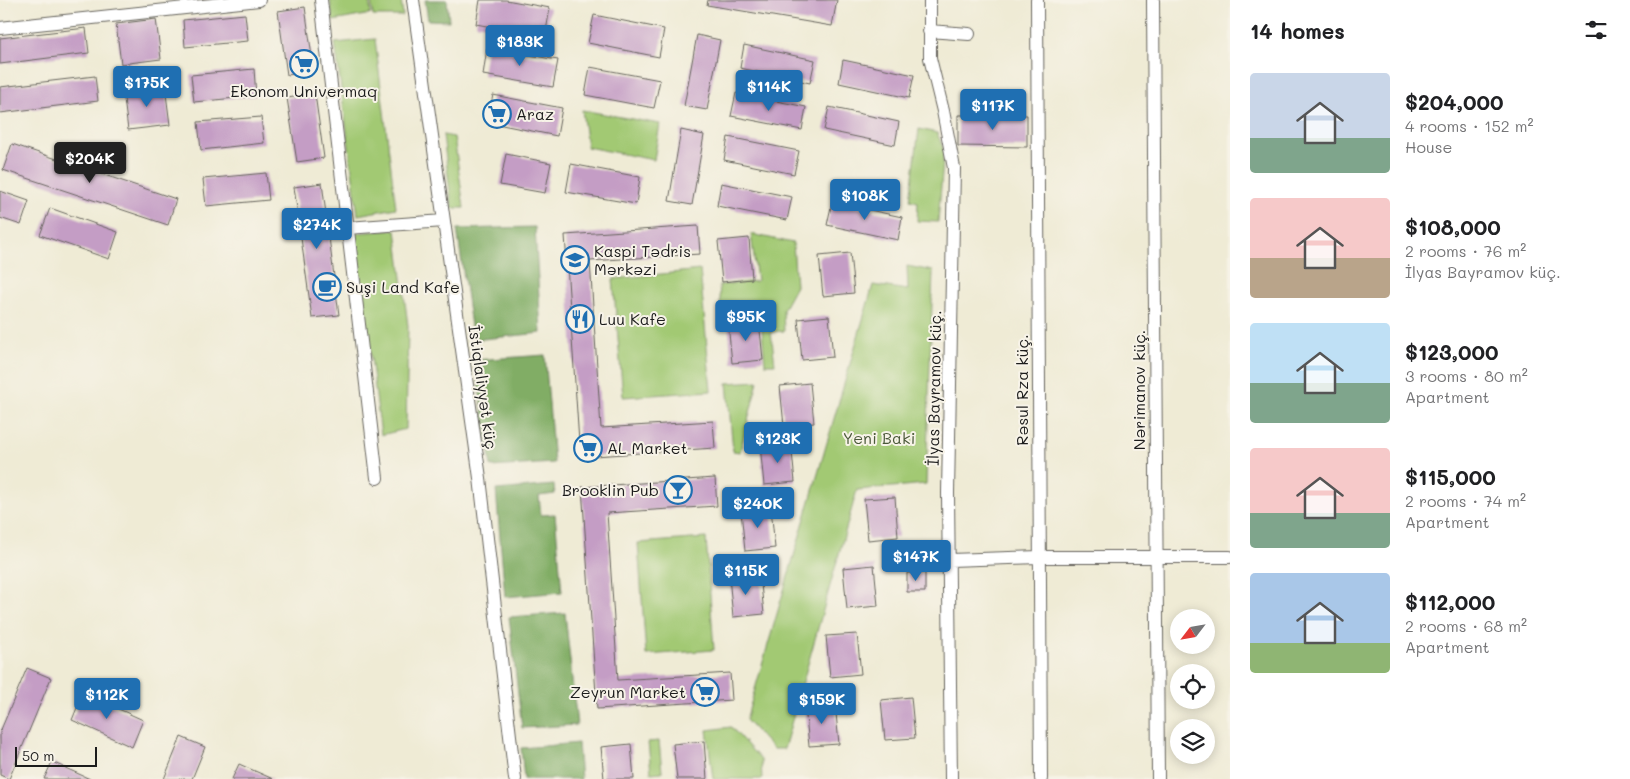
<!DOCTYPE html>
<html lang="en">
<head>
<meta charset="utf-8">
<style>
  body { margin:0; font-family:Mali,sans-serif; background:#f2f2f2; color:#202124; height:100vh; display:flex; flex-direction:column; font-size:19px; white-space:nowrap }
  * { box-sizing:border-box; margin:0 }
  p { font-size:16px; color:#757577 }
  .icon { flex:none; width:28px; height:28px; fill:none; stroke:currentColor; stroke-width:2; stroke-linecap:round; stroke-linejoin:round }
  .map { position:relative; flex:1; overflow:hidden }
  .details { display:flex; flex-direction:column; background:#fff; width:400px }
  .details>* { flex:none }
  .needle { width:32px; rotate:239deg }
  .controls { position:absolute; left:1170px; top:609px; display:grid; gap:10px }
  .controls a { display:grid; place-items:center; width:45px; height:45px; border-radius:50%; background:#fff; box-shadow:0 2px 12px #0003; font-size:25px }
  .scale { position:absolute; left:15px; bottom:12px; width:82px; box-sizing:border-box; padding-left:5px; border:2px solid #1c1c1c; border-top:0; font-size:14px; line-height:18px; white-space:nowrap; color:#1c1c1c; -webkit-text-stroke:4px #f7f3e8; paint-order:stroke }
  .price { position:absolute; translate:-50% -42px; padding:0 11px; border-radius:5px; background:#1f6fb2; color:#fff; font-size:16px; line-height:32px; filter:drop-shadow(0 1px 2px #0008) }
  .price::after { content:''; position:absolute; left:50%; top:30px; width:15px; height:11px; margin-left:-8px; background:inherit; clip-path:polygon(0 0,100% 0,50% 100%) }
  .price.current { background:#222; color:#fff }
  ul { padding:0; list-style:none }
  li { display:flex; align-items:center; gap:15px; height:125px; padding:0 20px }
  li span { display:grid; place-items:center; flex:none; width:140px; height:100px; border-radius:5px; color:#555 }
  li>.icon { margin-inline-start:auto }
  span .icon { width:60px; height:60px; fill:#fffc; stroke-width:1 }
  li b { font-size:21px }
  h2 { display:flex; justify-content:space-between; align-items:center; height:60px; padding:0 20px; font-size:21px }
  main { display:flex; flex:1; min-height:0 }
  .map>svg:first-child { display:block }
  .green { fill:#a2c973; stroke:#5f7248 }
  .forest { fill:#81ad65; stroke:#4e6440 }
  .building { fill:#c49dc5 }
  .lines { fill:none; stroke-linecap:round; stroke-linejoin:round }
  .minor-casing { stroke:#66645d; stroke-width:14 }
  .minor { stroke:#fff; stroke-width:12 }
  .labels { text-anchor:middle; stroke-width:4; stroke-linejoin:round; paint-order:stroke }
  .poi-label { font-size:16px; fill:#1c1c1c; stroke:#f7f3e8; text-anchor:start }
  .street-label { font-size:16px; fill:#1c1c1c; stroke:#f7f3e8 }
  .park-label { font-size:16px; fill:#4b593a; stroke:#f7f3e8 }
</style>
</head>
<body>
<main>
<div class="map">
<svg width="1230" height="779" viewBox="0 0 1230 779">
  <rect width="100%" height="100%" fill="#f7f3e8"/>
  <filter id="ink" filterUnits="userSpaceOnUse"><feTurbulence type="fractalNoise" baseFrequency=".02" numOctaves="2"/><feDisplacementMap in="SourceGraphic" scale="10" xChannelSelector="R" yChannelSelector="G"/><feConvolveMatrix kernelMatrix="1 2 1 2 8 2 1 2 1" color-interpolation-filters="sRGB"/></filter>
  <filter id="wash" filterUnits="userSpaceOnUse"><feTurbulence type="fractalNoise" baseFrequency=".0096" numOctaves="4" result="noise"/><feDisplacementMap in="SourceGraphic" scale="20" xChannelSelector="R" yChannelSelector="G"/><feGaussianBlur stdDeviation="1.12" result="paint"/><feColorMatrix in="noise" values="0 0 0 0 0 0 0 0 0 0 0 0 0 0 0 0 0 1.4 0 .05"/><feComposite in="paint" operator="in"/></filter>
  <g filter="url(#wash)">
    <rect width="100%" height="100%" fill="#efebd5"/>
    <path class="green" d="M330 0H369L371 14 333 21Z
      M371 0H401L403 16H373Z
      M375 39 396 208 358 215 335 43Z
      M582 110 660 124 654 160 587 147Z
      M919 129 937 133 944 150 938 222 917 221 918 202 910 200Z
      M443 135 454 137 464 208H452Z
      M396 230 408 326 406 429 381 435 355 233Z
      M751 234 793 243 796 286 783 310 784 331 771 332 775 364H765L761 318 722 321 719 285 757 281Z
      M907 266 933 271 926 484 857 490 784 749H773L746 720 873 285 908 290Z
      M700 270 711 391 623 397 613 279Z
      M758 381 740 452 733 451 727 383Z
      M706 538 714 650 646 655 638 543Z
      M731 727 761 760 762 779H713L707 730Z
      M659 741 662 772 651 773 648 742Z"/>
    <path class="forest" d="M425 0H447L449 21 428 20Z
      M535 227 541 333 473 340 457 229Z
      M545 355 554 463 491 467 475 360Z
      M554 485 555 494 539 496 541 515 555 514 562 592 505 597 496 490Z
      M565 613 577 725 522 728 509 617Z
      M578 743 581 779H524L521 748Z"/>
    <g id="blocks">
      <path class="building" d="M480 0H506L550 8 545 37 476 24Z
        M708 0H837L832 26 707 5Z
        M305 7 314 71 287 75 278 11Z
        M245 14 248 41 185 47 183 20Z
        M594 15 664 29 659 57 588 43Z
        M156 19 161 59 121 64 116 24Z
        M86 28 89 53 0 64V38Z
        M697 35 720 40 707 110 684 106Z
        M744 45 815 60 810 83 740 68Z
        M487 48 558 60 553 87 483 75Z
        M843 60 914 75 909 98 839 83Z
        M590 67 660 80 654 108 585 95Z
        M254 69 256 96 194 102 191 75Z
        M95 76 98 101 0 113V87Z
        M165 86 170 125 128 130 123 91Z
        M736 93 806 107 802 130 731 116Z
        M315 94 324 158 297 162 287 98Z
        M493 95 562 108 557 136 487 122Z
        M829 107 899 122 895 145 824 130Z
        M958 115H1027V147L958 146Z
        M261 117 264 143 201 150 198 122Z
        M681 130 704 135 692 205 669 201Z
        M728 137 799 151 794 174 724 160Z
        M12 144 176 199 168 225 3 170Z
        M506 154 551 163 545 193 500 185Z
        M571 164 640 177 636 204 566 192Z
        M266 173 269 200 206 206 203 179Z
        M322 183 339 315 312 318 294 187Z
        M721 183 792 197 787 220 717 206Z
        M0 191 29 201 21 225 0 218Z
        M832 202 902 217 898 240 827 225Z
        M50 208 118 232 109 259 40 235Z
        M698 226 700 254 590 261 601 428 713 421 715 448 580 457 565 235Z
        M749 238 752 279 722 282 718 241Z
        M850 253 854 293 823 296 819 256Z
        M829 316 833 357 802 360 798 319Z
        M759 320 763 360 732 363 728 323Z
        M810 383 814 423 784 426 780 386Z
        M791 442 795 482 764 485 760 445Z
        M715 478 717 506 607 513 618 680 730 673 732 700 597 709 582 487Z
        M895 497 898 537 868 540 864 499Z
        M771 508 775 548 745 551 741 511Z
        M874 565 878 606 847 609 843 568Z
        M907 573H925V592H907Z
        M760 574 764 614 733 617 729 577Z
        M857 634 861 674 830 677 826 636Z
        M27 668 51 678 9 779 0 775V732Z
        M83 693 143 720 132 747 72 720Z
        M911 697 915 738 885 740 881 700Z
        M835 703 839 744 809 746 805 706Z
        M181 737 205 747 192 779H164Z
        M704 741 707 779H677L673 744Z
        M631 744 634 779H604L601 747Z
        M52 762 90 779H44Z
        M239 764 273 779H232Z"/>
    </g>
  </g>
  <g filter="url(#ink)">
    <use href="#blocks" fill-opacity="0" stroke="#66645d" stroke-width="1"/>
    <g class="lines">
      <defs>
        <path id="minor" d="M321 0 377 478
          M413 0 480 478 515 779
          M930 0V58L943 111 954 168 948 493 951 779
          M1037 0 1041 779
          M1153 0 1158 779
          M0 28 259 0
          M929 31 969 34
          M347 228 444 221
          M950 560 1039 557H1230"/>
      </defs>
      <use href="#minor" class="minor-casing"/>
      <use href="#minor" class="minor"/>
    </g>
  </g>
  <defs>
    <symbol id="supermarket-ring" viewBox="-11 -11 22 22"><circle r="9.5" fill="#f7f3e8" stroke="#1f6fb2" stroke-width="1.5"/><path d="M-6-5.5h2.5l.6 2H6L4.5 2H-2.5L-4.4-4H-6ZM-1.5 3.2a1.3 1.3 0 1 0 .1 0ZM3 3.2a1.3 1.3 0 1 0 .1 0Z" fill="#1f6fb2"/></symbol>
    <symbol id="university-ring" viewBox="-11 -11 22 22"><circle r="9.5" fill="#f7f3e8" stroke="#1f6fb2" stroke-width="1.5"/><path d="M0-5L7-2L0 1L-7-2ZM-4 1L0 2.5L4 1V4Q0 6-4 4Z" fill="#1f6fb2"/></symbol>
    <symbol id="cafe-ring" viewBox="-11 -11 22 22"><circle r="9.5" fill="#f7f3e8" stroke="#1f6fb2" stroke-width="1.5"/><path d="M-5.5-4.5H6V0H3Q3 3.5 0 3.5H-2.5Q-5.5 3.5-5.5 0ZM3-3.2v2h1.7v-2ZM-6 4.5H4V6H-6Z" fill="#1f6fb2"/></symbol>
    <symbol id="restaurant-ring" viewBox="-11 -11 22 22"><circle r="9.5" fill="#f7f3e8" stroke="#1f6fb2" stroke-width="1.5"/><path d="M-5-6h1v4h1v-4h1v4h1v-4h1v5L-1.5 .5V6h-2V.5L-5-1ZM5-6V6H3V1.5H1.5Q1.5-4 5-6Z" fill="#1f6fb2"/></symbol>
    <symbol id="bar-ring" viewBox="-11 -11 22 22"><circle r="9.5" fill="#f7f3e8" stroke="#1f6fb2" stroke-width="1.5"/><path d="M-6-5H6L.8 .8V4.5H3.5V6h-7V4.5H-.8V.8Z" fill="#1f6fb2"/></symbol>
  </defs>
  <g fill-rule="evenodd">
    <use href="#supermarket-ring" x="288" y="48" width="32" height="32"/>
    <use href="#supermarket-ring" x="481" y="98" width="32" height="32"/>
    <use href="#university-ring" x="559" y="244" width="32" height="32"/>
    <use href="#cafe-ring" x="311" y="271" width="32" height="32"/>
    <use href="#restaurant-ring" x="564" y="303" width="32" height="32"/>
    <use href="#supermarket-ring" x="572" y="432" width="32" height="32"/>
    <use href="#bar-ring" x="662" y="474" width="32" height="32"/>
    <use href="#supermarket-ring" x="689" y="676" width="32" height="32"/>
  </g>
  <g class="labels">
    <g class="poi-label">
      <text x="304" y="97" text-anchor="middle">Ekonom Univermaq</text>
      <text x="516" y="120">Araz</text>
      <text x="594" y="257">Kaspi Tədris<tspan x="594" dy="18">Mərkəzi</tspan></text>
      <text x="346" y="293">Suşi Land Kafe</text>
      <text x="599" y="325">Luu Kafe</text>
      <text x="607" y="454">AL Market</text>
      <text x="659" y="496" text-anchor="end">Brooklin Pub</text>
      <text x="686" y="698" text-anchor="end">Zeyrun Market</text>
    </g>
    <g class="street-label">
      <text transform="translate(483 387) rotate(82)" y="6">İstiqlaliyyət küç</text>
      <text transform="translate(934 388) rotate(-89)" y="6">İlyas Bayramov küç.</text>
      <text transform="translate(1022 390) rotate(-90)" y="6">Rəsul Rza küç.</text>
      <text transform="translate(1139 390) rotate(-90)" y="6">Nərimanov küç.</text>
    </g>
    <g class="park-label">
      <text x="879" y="444">Yeni Baki</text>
    </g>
  </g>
</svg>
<div class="controls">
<a><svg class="needle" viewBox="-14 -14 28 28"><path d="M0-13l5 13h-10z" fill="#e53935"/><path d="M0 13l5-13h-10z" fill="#757577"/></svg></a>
<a><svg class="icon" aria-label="locate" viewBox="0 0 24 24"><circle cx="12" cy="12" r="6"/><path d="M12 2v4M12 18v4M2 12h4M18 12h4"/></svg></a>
<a><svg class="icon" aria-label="layers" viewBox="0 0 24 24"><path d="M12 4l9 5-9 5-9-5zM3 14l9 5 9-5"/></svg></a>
</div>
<div class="scale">50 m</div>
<b class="price" style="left:520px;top:67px">$183K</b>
<b class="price" style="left:147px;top:108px">$175K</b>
<b class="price" style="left:769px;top:112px">$114K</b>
<b class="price" style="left:993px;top:131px">$117K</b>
<b class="price current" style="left:90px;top:184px">$204K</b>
<b class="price" style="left:865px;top:221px">$108K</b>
<b class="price" style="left:317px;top:250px">$274K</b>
<b class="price" style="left:746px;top:342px">$95K</b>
<b class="price" style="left:778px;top:464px">$123K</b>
<b class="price" style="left:758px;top:529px">$240K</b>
<b class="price" style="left:916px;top:582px">$147K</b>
<b class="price" style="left:746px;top:596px">$115K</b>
<b class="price" style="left:107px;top:720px">$112K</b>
<b class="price" style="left:822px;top:725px">$159K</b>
</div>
<section class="details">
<h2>14 homes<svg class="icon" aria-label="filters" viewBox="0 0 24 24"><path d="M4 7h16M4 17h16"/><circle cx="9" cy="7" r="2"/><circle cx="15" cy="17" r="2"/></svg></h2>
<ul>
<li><span style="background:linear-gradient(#c9d6e8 65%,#7fa58c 0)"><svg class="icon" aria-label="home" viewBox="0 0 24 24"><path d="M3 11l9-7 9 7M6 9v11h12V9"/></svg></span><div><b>$204,000</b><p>4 rooms · 152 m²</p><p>House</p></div></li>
<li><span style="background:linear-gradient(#f6c9c9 60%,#b9a48a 0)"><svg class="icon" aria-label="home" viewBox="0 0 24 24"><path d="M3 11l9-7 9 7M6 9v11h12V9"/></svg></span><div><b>$108,000</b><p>2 rooms · 76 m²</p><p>İlyas Bayramov küç.</p></div></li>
<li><span style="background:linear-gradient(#bfe0f5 60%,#7fa58c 0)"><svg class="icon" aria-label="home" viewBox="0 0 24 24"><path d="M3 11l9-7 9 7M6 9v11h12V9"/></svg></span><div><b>$123,000</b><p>3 rooms · 80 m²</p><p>Apartment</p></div></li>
<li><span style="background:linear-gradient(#f6c9c9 65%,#7fa58c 0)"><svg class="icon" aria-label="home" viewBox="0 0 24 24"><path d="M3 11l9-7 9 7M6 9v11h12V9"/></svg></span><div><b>$115,000</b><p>2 rooms · 74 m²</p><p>Apartment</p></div></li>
<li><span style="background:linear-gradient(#a9c7e8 70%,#8fb573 0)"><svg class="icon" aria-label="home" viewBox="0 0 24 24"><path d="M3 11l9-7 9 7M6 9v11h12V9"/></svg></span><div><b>$112,000</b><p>2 rooms · 68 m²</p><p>Apartment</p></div></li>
</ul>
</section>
</main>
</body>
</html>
